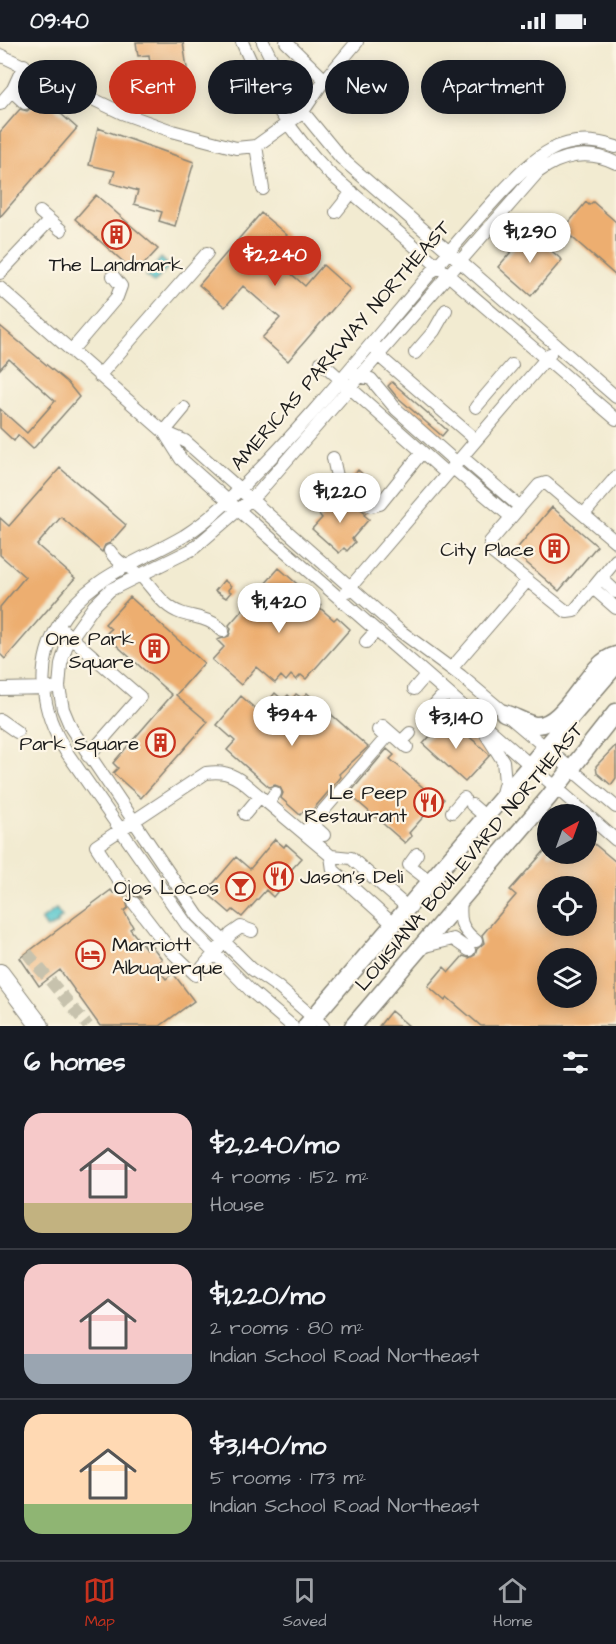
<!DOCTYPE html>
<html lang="en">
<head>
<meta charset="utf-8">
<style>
  body { margin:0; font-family:"Architects Daughter",sans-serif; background:#242831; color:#f1f3f6; height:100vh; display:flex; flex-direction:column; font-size:22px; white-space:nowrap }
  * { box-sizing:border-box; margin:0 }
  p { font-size:20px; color:#9ea1a6 }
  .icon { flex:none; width:33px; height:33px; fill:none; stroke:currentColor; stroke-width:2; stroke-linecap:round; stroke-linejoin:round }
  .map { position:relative; height:984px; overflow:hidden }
  .drawer { display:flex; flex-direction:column; background:#171b24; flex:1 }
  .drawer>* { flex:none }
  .banner { position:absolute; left:18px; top:18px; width:580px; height:54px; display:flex; gap:12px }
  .needle { width:39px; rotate:41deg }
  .controls { position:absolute; left:537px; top:762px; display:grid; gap:12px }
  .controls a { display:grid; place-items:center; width:60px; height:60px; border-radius:50%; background:#171b24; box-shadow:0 3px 15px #0003; font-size:30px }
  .price { position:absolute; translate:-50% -51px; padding:0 14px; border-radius:21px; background:#fff; color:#222; font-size:20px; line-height:39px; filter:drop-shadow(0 2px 3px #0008) }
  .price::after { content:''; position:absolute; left:50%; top:36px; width:18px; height:14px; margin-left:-9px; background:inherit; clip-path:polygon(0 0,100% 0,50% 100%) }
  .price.active { background:#c8321e; color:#fff }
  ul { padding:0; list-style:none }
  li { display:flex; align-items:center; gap:18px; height:150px; padding:0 24px }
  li+li { border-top:2px solid #363941 }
  li span { display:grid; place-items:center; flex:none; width:168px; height:120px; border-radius:18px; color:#555 }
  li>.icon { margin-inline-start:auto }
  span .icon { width:72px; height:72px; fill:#fffc; stroke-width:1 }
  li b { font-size:26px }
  h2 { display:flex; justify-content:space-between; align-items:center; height:72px; padding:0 24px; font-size:26px }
  .chip { padding:0 21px; border-radius:27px; background:#171b24; box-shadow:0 3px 15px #0003; font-size:21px; line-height:54px }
  .chip.active { background:#c8321e; color:#fff }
  .status { display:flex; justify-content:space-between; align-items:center; height:42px; padding:0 30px; background:#171b24; direction:ltr }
  .status svg { height:16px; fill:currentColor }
  .dock { display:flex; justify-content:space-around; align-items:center; height:84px; border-top:2px solid #363941; background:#171b24; font-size:16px; color:#9ea1a6 }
  .dock a { display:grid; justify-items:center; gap:3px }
  .dock .active { color:#c8321e }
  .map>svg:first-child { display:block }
  .water { fill:#59c7ce; stroke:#3a7275; stroke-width:1.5 }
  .building { fill:#edae70; fill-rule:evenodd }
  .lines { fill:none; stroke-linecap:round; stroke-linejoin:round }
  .minor-tunnel { stroke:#c7c2ad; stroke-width:12; stroke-dasharray:12 6; stroke-linecap:butt }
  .minor-casing { stroke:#878476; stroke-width:14 }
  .major-casing { stroke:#878476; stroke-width:19 }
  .highway-casing { stroke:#878476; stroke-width:20 }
  .minor { stroke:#fff; stroke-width:12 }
  .major { stroke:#fff; stroke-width:16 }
  .highway { stroke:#fff; stroke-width:18 }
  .labels { text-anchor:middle; stroke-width:4.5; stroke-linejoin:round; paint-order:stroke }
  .poi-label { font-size:20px; fill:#1c1c1c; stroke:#fcf5e5; text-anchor:end }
  .street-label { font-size:20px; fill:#1c1c1c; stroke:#fcf5e5 }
</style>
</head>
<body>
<div class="status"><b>09:40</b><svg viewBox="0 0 49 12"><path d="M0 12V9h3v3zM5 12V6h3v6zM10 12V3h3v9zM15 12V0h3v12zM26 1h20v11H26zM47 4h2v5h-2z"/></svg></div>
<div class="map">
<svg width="616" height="984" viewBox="0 0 616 984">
  <rect width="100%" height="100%" fill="#fcf5e5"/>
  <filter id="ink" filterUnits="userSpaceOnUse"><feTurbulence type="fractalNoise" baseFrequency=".0167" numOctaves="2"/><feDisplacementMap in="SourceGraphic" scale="12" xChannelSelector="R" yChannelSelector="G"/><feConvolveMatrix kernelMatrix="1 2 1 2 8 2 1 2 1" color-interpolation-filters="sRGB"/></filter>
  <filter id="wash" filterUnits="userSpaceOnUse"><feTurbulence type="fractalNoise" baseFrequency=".008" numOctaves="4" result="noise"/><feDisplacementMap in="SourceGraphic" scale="24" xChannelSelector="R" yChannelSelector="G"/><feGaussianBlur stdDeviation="1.35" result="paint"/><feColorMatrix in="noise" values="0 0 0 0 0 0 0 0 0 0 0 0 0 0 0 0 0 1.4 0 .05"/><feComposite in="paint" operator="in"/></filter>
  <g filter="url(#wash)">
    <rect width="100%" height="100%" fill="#f2ebd1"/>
    <path class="water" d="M161 216 169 224 154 241 146 234Z
      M56 867 62 875 57 879 58 882 47 886 41 878Z"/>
    <g id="blocks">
      <path class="building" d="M136 0H183L188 33 152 38 149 13 138 14Z
        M35 49 77 86 0 175V90L20 67 27 69 31 66 33 59 30 55Z
        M98 86 194 120 175 184 159 179 162 170 134 162 138 149 111 141 115 129 89 123Z
        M96 153 158 207 136 231 75 177Z
        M586 160 589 163 593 160 616 180V234L566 190 569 187 566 184Z
        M261 171 287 193 270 213 305 244 323 223 350 247 288 319 262 296 280 276 243 244 225 265 199 243Z
        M529 189 562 218 531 254 498 225Z
        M0 284 67 340 79 355 33 407 18 393 14 399 0 386V367L27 391 55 359 9 317 0 327Z
        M392 340 447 388 442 394 396 354 388 344Z
        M60 426 126 483 110 501 105 503 102 510 61 475 37 503 75 536 5 617 0 612V565L25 535 0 513V476L9 484Z
        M358 428 366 435 359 442 363 445 360 449 351 436Z
        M342 453 366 471 364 473 369 477 352 497 355 500 347 509 344 506 339 511 312 487 322 476 318 471 327 460 332 464Z
        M552 465 597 504 559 549 514 510Z
        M279 526 321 563 319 565 334 578 337 575 350 587 306 637 301 633 296 638 291 633 286 639 281 634 275 641 256 625 241 643 212 618 224 605 217 598 229 594 231 587 229 583Z
        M224 538 231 544 228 548 231 550 226 556 215 549Z
        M130 555 204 621 176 653 208 680 141 756 113 731 118 726 113 721 172 653 105 593 111 587 105 582Z
        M275 651 283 658 288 653 292 657 296 652 302 656 307 651 368 705 339 732 341 735 310 771 305 767 300 773 281 756 283 751 280 745 275 743 269 745 227 708 235 699 217 683 241 654 259 670Z
        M447 675 490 713 465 740 423 702Z
        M616 703V736L611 743 597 731 596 724Z
        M387 707 394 713 390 717 433 754 436 751 444 757 437 765 434 763 409 791 412 794 405 801 349 752Z
        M586 795 616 820V984H481L448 956 445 959 428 944 444 925 449 930 463 914 469 916 475 913 477 907 484 901 482 893 516 853 510 848 548 805V812H586ZM548 844H586V884H548ZM548 916H586V956H548Z
        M275 797 284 805 286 802 302 816 290 829 293 831 273 855 266 848 242 875 233 868 230 871 206 850 236 815 250 827Z
        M129 839 141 856 132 853 126 858 128 866 124 869 133 885 130 887 146 907 151 903 162 917 155 923 166 937 173 931 194 959 160 984H100L60 928 39 944 20 916 111 848 113 851H127L130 844Z
        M391 969 409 984H379Z"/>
    </g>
  </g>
  <g filter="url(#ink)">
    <use href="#blocks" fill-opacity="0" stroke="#878476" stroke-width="1.5"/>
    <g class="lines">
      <path class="minor-tunnel" d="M122 844 134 861
        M27 911 88 984"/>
      <defs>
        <path id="minor" d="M242 0C263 49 291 91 328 130L616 377
          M263 0 289 53 341 116 616 355
          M286 0 325 38
          M0 13 122 71 172 89 236 106 256 104 302 71 323 40 357 0
          M12 49 25 61
          M0 62 13 47 24 23
          M256 104 263 147
          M40 170 61 188
          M336 170 352 150
          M0 231 49 179
          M0 246 164 390 181 417 228 459 616 798
          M377 306 379 314 476 398
          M71 309 117 255 121 244 113 234
          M415 311 434 289 446 268
          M321 320 447 432
          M355 333 371 337 396 367 457 421
          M99 334 207 211
          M476 365 512 323
          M164 390 185 399 400 589 461 634 616 765
          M164 390 184 366
          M462 415 520 465
          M333 416 338 439 351 450
          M453 426 511 475
          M359 457 371 464 380 462 422 410
          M584 472 616 435
          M616 500 546 441 539 443 490 500 493 511 567 570 574 569 616 518
          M110 509C117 521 128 524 139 532 153 545 161 564 181 571 196 576 211 576 223 589
          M602 537 616 550
          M593 546 616 566
          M347 549 550 312
          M58 584 140 655 88 714
          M366 600 376 589
          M451 627 527 539
          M0 647 50 646
          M414 647 426 633
          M435 662 446 650
          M0 678 17 690
          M383 684 407 705
          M487 694 503 719 505 740 501 755
          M401 700 410 691
          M268 761 275 751
          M472 763 487 776
          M452 770 464 756
          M245 772 260 754
          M312 782 324 793
          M304 791 386 696 378 688
          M417 812 409 823 431 840
          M331 814 333 828 394 883
          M122 844 96 804 206 731C222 729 231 731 244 741L331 814 351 816 408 866
          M461 857C459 878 460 886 476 899
          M134 861 171 909 196 933 231 892 241 885 252 889
          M421 905 453 897 469 908
          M292 984 251 949 187 883 65 708C42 670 34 625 58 584 88 534 138 521 184 494 200 484 214 472 227 460 326 365 407 253 500 152 535 115 562 87 616 105
          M323 984 278 945 252 927 198 874 71 686 63 667 59 645 61 622 66 605 74 592 94 564 110 548 193 507 259 450 538 130C561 113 589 107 616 121"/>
        <path id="major" d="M504 671C514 674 525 681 535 683 566 686 587 620 616 613
          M306 984 616 623
          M353 984 548 756 616 670"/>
        <path id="highway" d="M0 931 40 984"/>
      </defs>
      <use href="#minor" class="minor-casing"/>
      <use href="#major" class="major-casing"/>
      <use href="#highway" class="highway-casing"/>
      <use href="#minor" class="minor"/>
      <use href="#major" class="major"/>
      <use href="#highway" class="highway"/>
    </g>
  </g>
  <defs>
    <symbol id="building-ring" viewBox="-11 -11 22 22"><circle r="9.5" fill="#fcf5e5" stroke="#c8321e" stroke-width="1.5"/><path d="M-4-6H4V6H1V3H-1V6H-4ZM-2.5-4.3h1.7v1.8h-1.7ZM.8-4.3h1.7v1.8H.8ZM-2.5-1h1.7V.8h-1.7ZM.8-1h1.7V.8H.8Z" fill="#c8321e"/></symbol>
    <symbol id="restaurant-ring" viewBox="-11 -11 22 22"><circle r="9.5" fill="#fcf5e5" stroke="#c8321e" stroke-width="1.5"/><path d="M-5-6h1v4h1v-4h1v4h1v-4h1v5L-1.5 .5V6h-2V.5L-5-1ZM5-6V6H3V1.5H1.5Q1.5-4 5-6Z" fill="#c8321e"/></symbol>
    <symbol id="bar-ring" viewBox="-11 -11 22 22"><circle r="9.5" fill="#fcf5e5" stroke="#c8321e" stroke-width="1.5"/><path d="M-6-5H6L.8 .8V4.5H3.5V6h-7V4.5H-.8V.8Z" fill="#c8321e"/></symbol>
    <symbol id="hotel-ring" viewBox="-11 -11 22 22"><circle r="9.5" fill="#fcf5e5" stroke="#c8321e" stroke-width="1.5"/><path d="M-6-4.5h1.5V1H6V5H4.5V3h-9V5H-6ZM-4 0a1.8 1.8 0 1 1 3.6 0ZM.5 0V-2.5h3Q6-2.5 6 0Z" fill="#c8321e"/></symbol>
  </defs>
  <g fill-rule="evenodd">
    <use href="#building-ring" x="100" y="176" width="33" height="33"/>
    <use href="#building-ring" x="538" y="490" width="33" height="33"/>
    <use href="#building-ring" x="138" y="590" width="33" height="33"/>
    <use href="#building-ring" x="144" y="684" width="33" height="33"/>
    <use href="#restaurant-ring" x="412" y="744" width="33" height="33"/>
    <use href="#restaurant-ring" x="262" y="818" width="33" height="33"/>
    <use href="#bar-ring" x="224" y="828" width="33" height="33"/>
    <use href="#hotel-ring" x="74" y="896" width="33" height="33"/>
  </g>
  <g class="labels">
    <g class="poi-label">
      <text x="116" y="229" text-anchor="middle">The Landmark</text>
      <text x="534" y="514">City Place</text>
      <text x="134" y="603">One Park<tspan x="134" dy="23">Square</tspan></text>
      <text x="139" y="708">Park Square</text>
      <text x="407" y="757">Le Peep<tspan x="407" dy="23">Restaurant</tspan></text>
      <text x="300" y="841" text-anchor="start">Jason's Deli</text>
      <text x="219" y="852">Ojos Locos</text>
      <text x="112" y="909" text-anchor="start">Marriott<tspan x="112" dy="23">Albuquerque</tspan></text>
    </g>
    <g class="street-label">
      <text transform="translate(340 303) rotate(-49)" y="7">AMERICAS PARKWAY NORTHEAST</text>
      <text transform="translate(469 814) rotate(-50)" y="7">LOUISIANA BOULEVARD NORTHEAST</text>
    </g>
  </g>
</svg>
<div class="controls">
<a><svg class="needle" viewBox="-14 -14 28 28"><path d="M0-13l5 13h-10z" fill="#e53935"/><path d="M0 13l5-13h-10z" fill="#9ea1a6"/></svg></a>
<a><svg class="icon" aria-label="locate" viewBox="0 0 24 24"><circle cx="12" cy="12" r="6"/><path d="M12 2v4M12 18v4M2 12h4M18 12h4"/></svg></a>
<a><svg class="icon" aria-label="layers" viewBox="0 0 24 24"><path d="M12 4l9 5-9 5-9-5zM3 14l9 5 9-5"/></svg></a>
</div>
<b class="price" style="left:530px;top:222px">$1,290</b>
<b class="price active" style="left:275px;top:245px">$2,240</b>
<b class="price" style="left:340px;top:482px">$1,220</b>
<b class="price" style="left:279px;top:592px">$1,420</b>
<b class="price" style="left:292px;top:705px">$944</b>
<b class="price" style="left:456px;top:708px">$3,140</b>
<div class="banner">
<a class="chip">Buy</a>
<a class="chip active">Rent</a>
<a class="chip">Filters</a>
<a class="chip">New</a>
<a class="chip">Apartment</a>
</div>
</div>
<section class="drawer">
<h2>6 homes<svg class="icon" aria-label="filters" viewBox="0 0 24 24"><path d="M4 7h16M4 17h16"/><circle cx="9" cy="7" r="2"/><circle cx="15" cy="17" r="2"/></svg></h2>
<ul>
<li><span style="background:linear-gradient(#f6c9c9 75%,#c2b280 0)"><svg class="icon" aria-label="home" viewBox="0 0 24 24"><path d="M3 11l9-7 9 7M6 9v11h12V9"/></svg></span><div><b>$2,240/mo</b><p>4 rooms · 152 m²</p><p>House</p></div></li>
<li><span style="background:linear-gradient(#f6c9c9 75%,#9aa5b1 0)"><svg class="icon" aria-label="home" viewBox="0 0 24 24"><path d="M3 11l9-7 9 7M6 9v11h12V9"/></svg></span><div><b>$1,220/mo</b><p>2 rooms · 80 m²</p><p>Indian School Road Northeast</p></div></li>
<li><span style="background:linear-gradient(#ffd9b3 75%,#8fb573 0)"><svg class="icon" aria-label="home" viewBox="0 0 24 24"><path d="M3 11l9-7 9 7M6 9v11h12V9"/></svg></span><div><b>$3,140/mo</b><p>5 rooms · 173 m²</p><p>Indian School Road Northeast</p></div></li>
</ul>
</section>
<nav class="dock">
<a class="active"><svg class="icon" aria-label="map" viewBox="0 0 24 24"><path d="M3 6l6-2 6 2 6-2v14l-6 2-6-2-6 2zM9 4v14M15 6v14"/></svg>Map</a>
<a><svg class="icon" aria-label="saved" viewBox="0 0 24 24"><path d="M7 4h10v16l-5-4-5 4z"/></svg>Saved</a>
<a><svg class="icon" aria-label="home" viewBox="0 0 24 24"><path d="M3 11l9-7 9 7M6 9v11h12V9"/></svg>Home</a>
</nav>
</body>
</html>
